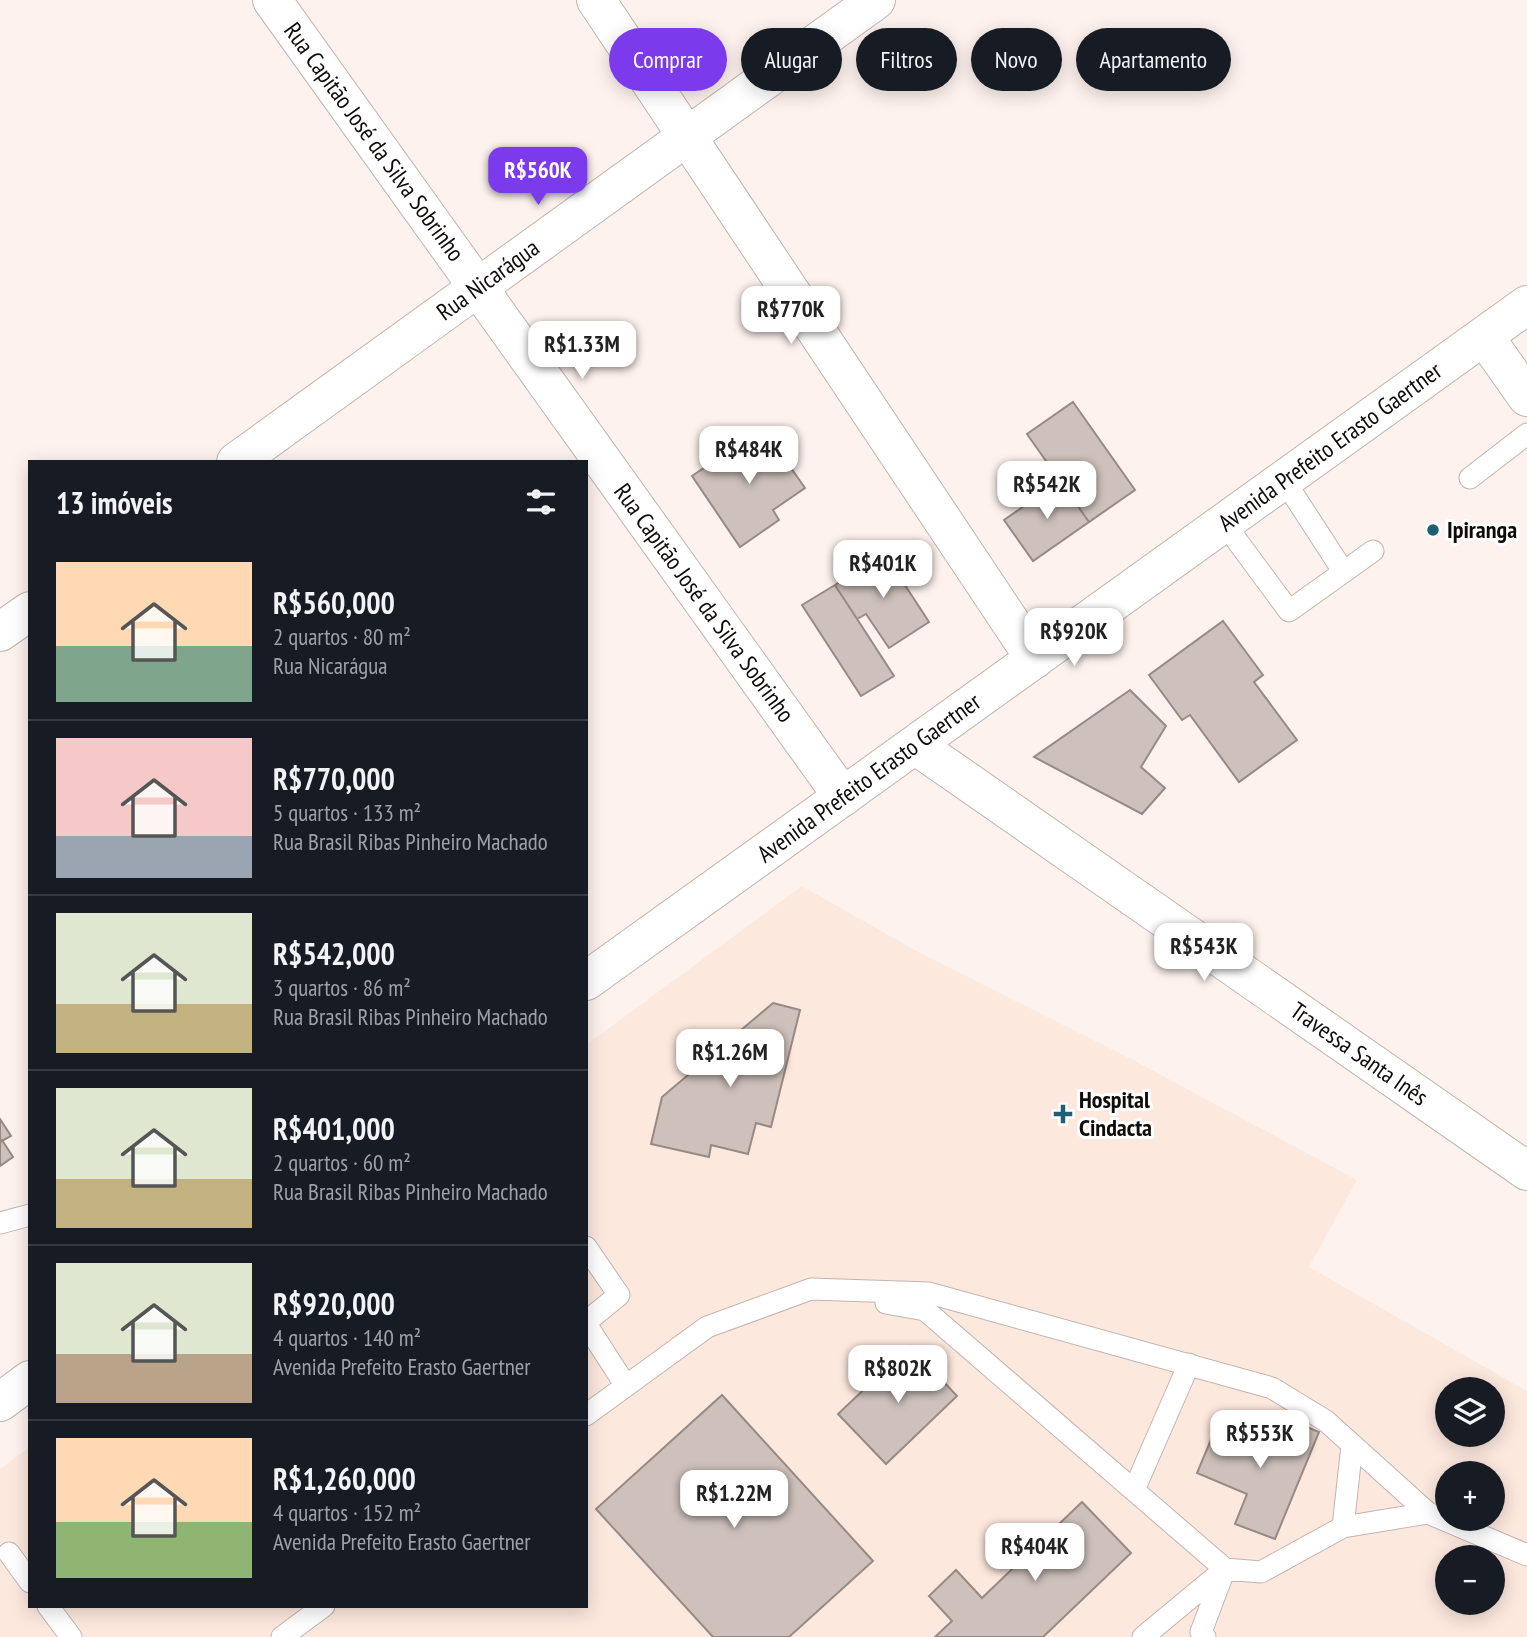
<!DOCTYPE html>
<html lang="pt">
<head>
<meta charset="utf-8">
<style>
  body { margin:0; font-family:"PT Sans Narrow",sans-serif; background:#20242c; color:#f1f3f6; height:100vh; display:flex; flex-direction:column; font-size:26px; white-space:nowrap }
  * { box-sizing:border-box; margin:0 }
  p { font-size:23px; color:#9ea1a6 }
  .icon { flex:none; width:38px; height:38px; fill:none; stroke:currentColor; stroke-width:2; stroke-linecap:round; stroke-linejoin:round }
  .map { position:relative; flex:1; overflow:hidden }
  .side { position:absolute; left:28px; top:460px; width:560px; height:1148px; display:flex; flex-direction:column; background:#171b24; border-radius:0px; box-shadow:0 4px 18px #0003 }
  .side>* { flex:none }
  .top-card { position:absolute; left:609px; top:28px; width:665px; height:63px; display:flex; gap:14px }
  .tools { position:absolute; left:1435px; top:1377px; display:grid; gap:14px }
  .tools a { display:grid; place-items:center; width:70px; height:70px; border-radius:50%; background:#171b24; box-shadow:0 4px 18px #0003; font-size:35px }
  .price { position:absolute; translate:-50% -60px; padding:0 16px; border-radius:14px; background:#fff; color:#222; font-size:23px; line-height:46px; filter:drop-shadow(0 2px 4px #0008) }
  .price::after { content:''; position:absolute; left:50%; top:42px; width:21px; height:16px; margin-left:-10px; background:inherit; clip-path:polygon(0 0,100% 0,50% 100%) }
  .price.on { background:#7c3aed; color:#fff }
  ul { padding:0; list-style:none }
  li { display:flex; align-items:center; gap:21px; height:175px; padding:0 28px }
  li+li { border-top:2px solid #363941 }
  li span { display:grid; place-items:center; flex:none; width:196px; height:140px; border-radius:0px; color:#555 }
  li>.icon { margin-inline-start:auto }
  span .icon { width:84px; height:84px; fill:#fffc; stroke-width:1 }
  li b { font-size:30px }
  h2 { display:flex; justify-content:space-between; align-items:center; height:84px; padding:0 28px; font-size:30px }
  .pill { padding:0 24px; border-radius:32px; background:#171b24; box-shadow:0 4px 18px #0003; font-size:24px; line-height:63px }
  .pill.on { background:#7c3aed; color:#fff }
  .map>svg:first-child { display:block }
  .built { fill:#fde8de; fill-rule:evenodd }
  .building { fill:#cec1bb; stroke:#978a85; stroke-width:2 }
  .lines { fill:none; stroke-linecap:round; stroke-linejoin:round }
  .lane-casing { stroke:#c1b4af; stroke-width:23 }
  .street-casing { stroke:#c1b4af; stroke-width:40 }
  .secondary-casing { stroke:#c1b4af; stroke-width:40 }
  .lane { stroke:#fff; stroke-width:21 }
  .street { stroke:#fff; stroke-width:38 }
  .secondary { stroke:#fff; stroke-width:38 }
  .poi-dot { fill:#1f5f74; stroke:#fff; stroke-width:2.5 }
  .labels { text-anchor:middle; stroke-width:6; stroke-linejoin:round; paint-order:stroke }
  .street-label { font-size:24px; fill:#0f0b09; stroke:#fff }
  .poi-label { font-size:24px; font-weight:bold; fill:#0f0b09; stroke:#fff; text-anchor:start }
</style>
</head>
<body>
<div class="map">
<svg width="1527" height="1637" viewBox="0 0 1527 1637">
  <rect width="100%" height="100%" fill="#fdf2ed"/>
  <path class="built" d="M802 886 920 953 1135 1061 1357 1180 1309 1267 1527 1391V1637H0V1469L30 1447V1606H586V1045ZM1447 1390H1493V1435H1447ZM1447 1474H1493V1519H1447ZM1447 1558H1493V1603H1447Z"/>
  <path class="building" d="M1073 402 1135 490 1089 522 1027 434Z
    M763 428 805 488 773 510 779 520 740 547 692 476Z
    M1060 481 1089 522 1033 561 1004 520Z
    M884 553 929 622 889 648 866 614 857 619 835 585Z
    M835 585 894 676 861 696 802 605Z
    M1223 621 1263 675 1254 682 1297 740 1239 782 1190 715 1182 720 1149 675Z
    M1130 690 1166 726 1141 767 1165 788 1142 814 1034 757Z
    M773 1003 800 1010 771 1127 756 1123 748 1154 711 1145 709 1157 651 1144 662 1097Z
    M0 1119 11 1136 0 1142Z
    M2 1140 13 1157 0 1166V1142Z
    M910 1346 957 1396 886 1464 838 1414Z
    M722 1395 873 1561 789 1637H713L596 1509Z
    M1283 1417 1319 1432 1275 1539 1235 1524 1247 1494 1197 1473 1220 1418 1274 1440Z
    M1082 1502 1131 1553 1043 1637H935L952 1621 929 1596 956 1570 982 1598Z"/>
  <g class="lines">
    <defs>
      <path id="lane" d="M1470 478 1527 434
        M1284 480 1343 571
        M1224 523 1289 611 1373 551
        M0 1223 30 1215
        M586 1247 619 1295 586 1322
        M886 1303 925 1310 1225 1569 1261 1572 1343 1527 1428 1513
        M586 1324 626 1386
        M586 1415 707 1327 811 1289 929 1293 1272 1388 1326 1421 1428 1513 1527 1555
        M1134 1490 1189 1364
        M1343 1527 1352 1445
        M9 1553 30 1582
        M48 1606 71 1637
        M282 1637 324 1606
        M1143 1637 1225 1569
        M1205 1637 1201 1632 1224 1571"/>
      <path id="street" d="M272 0 843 797
        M596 0 1035 659
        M1484 336 1527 397
        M915 745 1527 1171"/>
      <path id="secondary" d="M236 462 876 0
        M0 632 30 611
        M586 981 1527 305
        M0 1402 30 1380"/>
    </defs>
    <use href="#lane" class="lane-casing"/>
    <use href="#street" class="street-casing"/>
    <use href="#secondary" class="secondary-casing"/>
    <use href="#lane" class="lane"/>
    <use href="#street" class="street"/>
    <use href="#secondary" class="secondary"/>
  </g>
  <g class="poi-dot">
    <circle cx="1433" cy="530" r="7"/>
    <path d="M1059.5 1103.5h7v7h7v7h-7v7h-7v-7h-7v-7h7z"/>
  </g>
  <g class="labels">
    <g class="street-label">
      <text transform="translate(374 142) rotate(54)" y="8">Rua Capitão José da Silva Sobrinho</text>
      <text transform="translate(488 280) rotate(-36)" y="8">Rua Nicarágua</text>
      <text transform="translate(1330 447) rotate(-36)" y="8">Avenida Prefeito Erasto Gaertner</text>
      <text transform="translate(704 603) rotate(54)" y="8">Rua Capitão José da Silva Sobrinho</text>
      <text transform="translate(869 778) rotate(-36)" y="8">Avenida Prefeito Erasto Gaertner</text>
      <text transform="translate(1359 1054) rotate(35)" y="8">Travessa Santa Inês</text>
    </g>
    <g class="poi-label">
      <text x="1447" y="538">Ipiranga</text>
      <text x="1079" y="1108">Hospital<tspan x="1079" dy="28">Cindacta</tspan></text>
    </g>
  </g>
</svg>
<div class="tools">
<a><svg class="icon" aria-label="layers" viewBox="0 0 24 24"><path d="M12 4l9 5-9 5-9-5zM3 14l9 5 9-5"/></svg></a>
<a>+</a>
<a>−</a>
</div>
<b class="price on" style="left:538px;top:207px">R$560K</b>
<b class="price" style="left:791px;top:346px">R$770K</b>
<b class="price" style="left:582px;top:381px">R$1.33M</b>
<b class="price" style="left:749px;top:486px">R$484K</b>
<b class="price" style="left:1047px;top:521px">R$542K</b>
<b class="price" style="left:883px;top:600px">R$401K</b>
<b class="price" style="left:1074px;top:668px">R$920K</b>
<b class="price" style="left:1204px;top:983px">R$543K</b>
<b class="price" style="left:730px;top:1089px">R$1.26M</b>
<b class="price" style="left:898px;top:1405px">R$802K</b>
<b class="price" style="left:1260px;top:1470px">R$553K</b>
<b class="price" style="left:734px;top:1530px">R$1.22M</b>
<b class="price" style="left:1035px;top:1583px">R$404K</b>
<div class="top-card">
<a class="pill on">Comprar</a>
<a class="pill">Alugar</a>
<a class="pill">Filtros</a>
<a class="pill">Novo</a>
<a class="pill">Apartamento</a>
</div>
<section class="side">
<h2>13 imóveis<svg class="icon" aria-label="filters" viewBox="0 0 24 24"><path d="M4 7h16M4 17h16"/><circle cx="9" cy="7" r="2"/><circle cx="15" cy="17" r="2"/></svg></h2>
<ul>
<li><span style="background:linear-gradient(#ffd9b3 60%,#7fa58c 0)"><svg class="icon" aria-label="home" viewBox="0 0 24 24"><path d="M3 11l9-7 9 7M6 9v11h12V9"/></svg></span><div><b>R$560,000</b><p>2 quartos · 80 m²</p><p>Rua Nicarágua</p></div></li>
<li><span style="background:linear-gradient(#f6c9c9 70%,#9aa5b1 0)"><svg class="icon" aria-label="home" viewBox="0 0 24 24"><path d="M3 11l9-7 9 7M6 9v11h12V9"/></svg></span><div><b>R$770,000</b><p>5 quartos · 133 m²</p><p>Rua Brasil Ribas Pinheiro Machado</p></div></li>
<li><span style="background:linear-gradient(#dfe7d0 65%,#c2b280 0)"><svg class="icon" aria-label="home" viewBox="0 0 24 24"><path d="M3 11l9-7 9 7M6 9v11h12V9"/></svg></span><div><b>R$542,000</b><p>3 quartos · 86 m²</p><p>Rua Brasil Ribas Pinheiro Machado</p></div></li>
<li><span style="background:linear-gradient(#dfe7d0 65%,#c2b280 0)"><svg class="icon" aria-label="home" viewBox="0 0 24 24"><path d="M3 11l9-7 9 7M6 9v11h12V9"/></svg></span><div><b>R$401,000</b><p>2 quartos · 60 m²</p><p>Rua Brasil Ribas Pinheiro Machado</p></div></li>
<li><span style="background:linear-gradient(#dfe7d0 65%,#b9a48a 0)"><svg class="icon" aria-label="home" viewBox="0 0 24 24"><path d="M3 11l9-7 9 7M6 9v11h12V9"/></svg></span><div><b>R$920,000</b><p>4 quartos · 140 m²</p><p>Avenida Prefeito Erasto Gaertner</p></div></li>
<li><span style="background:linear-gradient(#ffd9b3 60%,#8fb573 0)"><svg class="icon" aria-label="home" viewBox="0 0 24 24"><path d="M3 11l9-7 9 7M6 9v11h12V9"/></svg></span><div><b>R$1,260,000</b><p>4 quartos · 152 m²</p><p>Avenida Prefeito Erasto Gaertner</p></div></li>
</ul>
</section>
</div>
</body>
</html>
